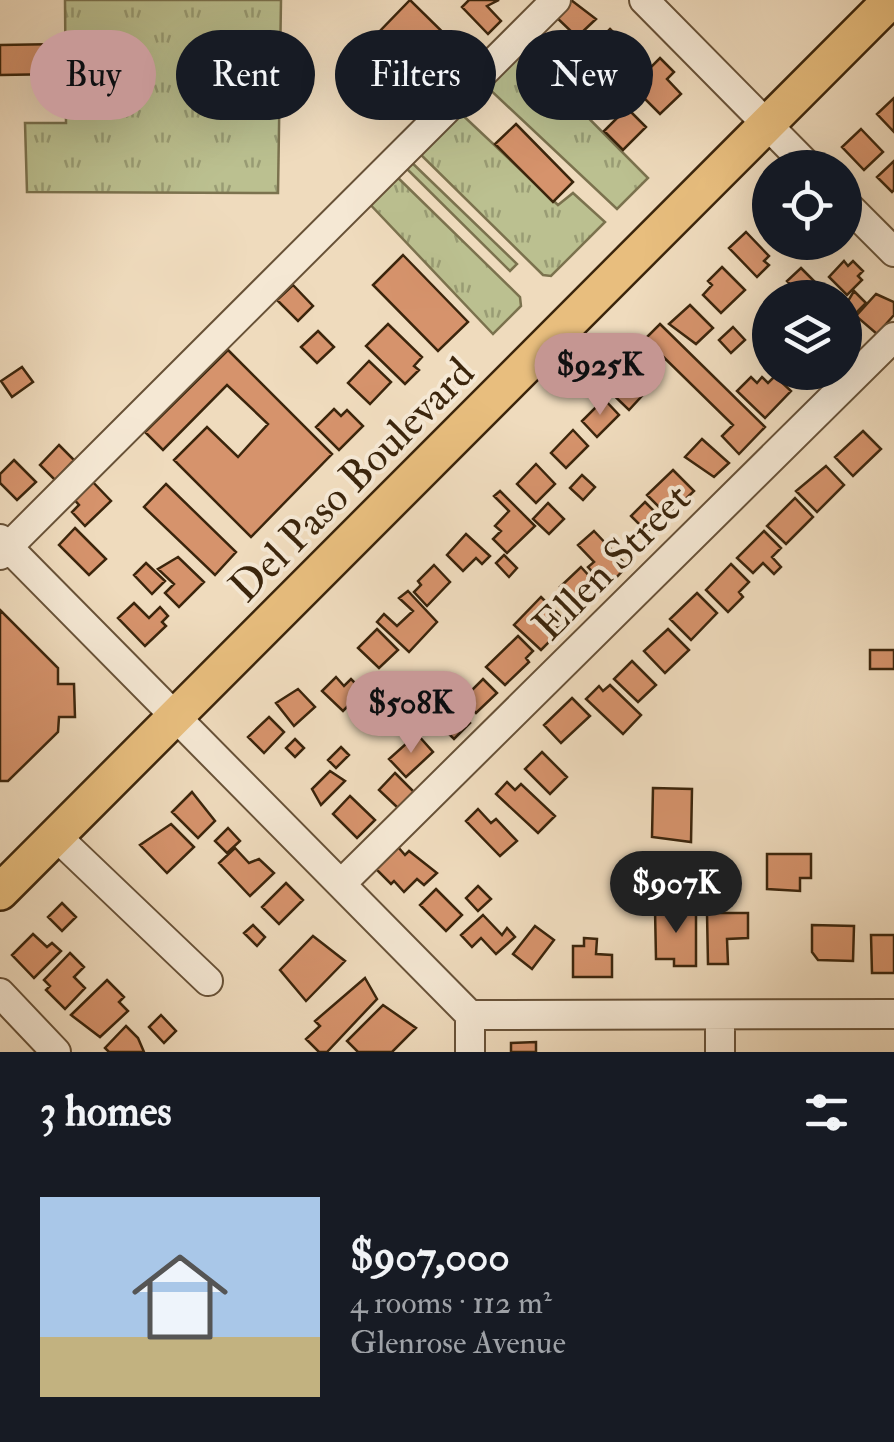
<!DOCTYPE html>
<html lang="en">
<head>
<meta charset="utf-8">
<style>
  body { margin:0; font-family:"IM FELL Double Pica",serif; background:#242831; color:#f1f3f6; height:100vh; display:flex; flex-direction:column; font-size:38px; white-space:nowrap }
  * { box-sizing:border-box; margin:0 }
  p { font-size:32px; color:#9ea1a6 }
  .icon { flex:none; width:55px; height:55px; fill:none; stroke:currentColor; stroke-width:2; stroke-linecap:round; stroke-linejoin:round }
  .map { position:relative; height:1052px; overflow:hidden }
  .sheet { display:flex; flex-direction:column; background:#171b24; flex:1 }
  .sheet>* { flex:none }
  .banner { position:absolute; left:30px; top:30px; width:835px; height:90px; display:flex; gap:20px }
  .fabs { position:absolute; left:752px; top:150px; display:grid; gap:20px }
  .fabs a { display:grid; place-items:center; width:110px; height:110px; border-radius:50%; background:#171b24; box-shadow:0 10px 40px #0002; font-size:50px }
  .price { position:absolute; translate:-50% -85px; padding:0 22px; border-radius:35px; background:#c59692; color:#111; font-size:32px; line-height:65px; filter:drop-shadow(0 2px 5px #0008) }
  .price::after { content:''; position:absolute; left:50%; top:60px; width:30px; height:22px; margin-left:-15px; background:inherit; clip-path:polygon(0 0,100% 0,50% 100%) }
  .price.on { background:#222; color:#fff }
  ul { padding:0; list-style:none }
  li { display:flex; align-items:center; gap:30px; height:250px; padding:0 40px }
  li+li { border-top:2px solid #363941 }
  li span { display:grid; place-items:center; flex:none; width:280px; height:200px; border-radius:0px; color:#555 }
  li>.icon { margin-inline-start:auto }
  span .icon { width:120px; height:120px; fill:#fffc; stroke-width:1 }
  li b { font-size:42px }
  h2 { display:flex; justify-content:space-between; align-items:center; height:120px; padding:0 40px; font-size:42px }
  .pill { padding:0 35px; border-radius:45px; background:#171b24; box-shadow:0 10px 40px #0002; font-size:35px; line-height:90px }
  .pill.on { background:#c59692; color:#111 }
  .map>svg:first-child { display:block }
  .grass { fill:url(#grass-tufts); stroke:#7b724e; stroke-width:2.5 }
  .building { fill:#d6936c; stroke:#3b250c; stroke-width:2.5 }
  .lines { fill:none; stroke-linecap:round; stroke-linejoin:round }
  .minor-casing { stroke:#685238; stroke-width:32 }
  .major-casing { stroke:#3b250c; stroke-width:40 }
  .minor { stroke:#f5e8d4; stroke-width:28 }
  .major { stroke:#e8be7e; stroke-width:35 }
  .labels { text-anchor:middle; stroke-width:8; stroke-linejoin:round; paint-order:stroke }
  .street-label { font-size:42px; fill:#3b250c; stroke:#f5e8d4 }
</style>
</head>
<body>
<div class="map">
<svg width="894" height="1052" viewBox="0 0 894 1052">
  <defs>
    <pattern id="grass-tufts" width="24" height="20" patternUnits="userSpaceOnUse" patternTransform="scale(2.5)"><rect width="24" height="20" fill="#bbc090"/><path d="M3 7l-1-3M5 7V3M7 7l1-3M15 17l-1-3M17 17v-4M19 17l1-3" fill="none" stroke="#999c74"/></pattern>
  </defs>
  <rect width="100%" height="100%" fill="#efdbbd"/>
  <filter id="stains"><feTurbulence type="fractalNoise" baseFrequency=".002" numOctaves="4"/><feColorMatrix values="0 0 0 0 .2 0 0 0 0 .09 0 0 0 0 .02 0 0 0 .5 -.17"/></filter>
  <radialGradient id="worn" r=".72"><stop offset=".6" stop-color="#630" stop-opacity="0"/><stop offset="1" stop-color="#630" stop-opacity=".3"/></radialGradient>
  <path class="grass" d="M65 0H281L278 193 27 192 25 123H66Z
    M519 48 648 178 617 209 484 84Z
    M455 108 558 205 573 193 605 222 551 276 543 275 414 148Z
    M406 157 517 264 510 271 400 162Z
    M391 171 520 297 521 306 493 334 365 199Z"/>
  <path class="building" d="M410 0 465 54 434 86 379 32Z
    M469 0H499L487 6 501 21 488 34 462 7Z
    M571 0 596 19 577 37 555 16Z
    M610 29 629 48 606 71 587 52Z
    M60 44V74L0 75V45Z
    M660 58 674 72 667 79 681 94 660 114 632 86Z
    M627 63 636 72 625 85 615 75Z
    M614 78 628 92 616 104 602 91Z
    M894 98V132L877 114Z
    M627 108 646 127 623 150 604 131Z
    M516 124 573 182 553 202 495 144Z
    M861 129 883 152 864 170 842 147Z
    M894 161V190L892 192 877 177Z
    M746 232 769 256 764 261 769 265 757 277 729 248Z
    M403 255 468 322 438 351 373 285Z
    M844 261 848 266 853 261 863 271 858 276 862 280 847 295 829 277Z
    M722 267 745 290 721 313 703 295 712 285 708 281Z
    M801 268 817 284 803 298 787 281Z
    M293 285 313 306 298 321 277 300Z
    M854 291 866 303 854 315 845 306Z
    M876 294 894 302V315L877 334 856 316Z
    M690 305 713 328 696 344 669 324Z
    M388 324 422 357 414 366 419 370 405 384 366 346Z
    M660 324 765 427 739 454 722 436 733 425 645 339Z
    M733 327 745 340 731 353 719 340Z
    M318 331 334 347 317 363 301 347Z
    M228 350 332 454 251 537 174 460 207 427 238 457 268 424 227 385 163 450 145 432Z
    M369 361 391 382 370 404 348 383Z
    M22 367 33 382 12 397 1 381Z
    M635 370 651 386 629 410 602 384 610 376 615 381 624 372 629 376Z
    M775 376 791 391 765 418 737 391 751 377 757 383 762 377 768 383Z
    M604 399 619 415 597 437 582 421Z
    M334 409 341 416 347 410 363 426 339 450 316 427Z
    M573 430 588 446 566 468 551 453Z
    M863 431 881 449 853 476 835 457Z
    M702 439 729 463 714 477 685 457Z
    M59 445 74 460 55 480 40 465Z
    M14 460 36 482 17 500 0 483V474Z
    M536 464 555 484 536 503 517 484Z
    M826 466 844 485 817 512 796 491Z
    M673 470 694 491 668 516 647 495Z
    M582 475 595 487 583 500 570 488Z
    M90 479 111 501 85 526 72 512 79 505 72 497Z
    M166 484 236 552 215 575 144 507Z
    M500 491 535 526 507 553 493 539 501 531 495 526 509 511 494 496Z
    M795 498 813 517 786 544 767 526Z
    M645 502 661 518 647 532 631 516Z
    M548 503 564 519 549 534 533 519Z
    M75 528 106 559 89 575 59 545Z
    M594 531 627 566 614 580 608 574 601 581 588 567 594 562 578 545Z
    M764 531 781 548 772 557 781 567 774 574 763 563 753 573 737 558Z
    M466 534 490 556 482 564 476 558 463 571 447 555Z
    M504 555 517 568 509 577 496 563Z
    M178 557 204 582 179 607 165 593 174 584 158 569Z
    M146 563 165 581 152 594 134 575Z
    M731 564 749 582 739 592 743 597 728 612 706 590Z
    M434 565 450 582 427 606 414 592 421 585 418 581Z
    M581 567 601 589 578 611 560 587Z
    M408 591 437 622 409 652 377 622 384 614 397 626 413 611 399 598Z
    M697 593 717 613 691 640 670 619Z
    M541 597 564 620 555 629 559 632 541 650 514 625Z
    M134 603 149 618 160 607 168 616 162 622 166 626 145 646 118 618Z
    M0 610 58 668V684H74L75 717H59L58 732 8 781H0Z
    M377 629 398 650 379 668 358 648Z
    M668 629 689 650 665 673 644 651Z
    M518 636 533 651 526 658 529 662 505 685 486 667Z
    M870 650H894V669H870Z
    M632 661 656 685 638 702 614 679Z
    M336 677 344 686 351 679 363 691 343 711 322 691Z
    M483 679 497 693 476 713 463 699Z
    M610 685 641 715 623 734 586 699 599 686 603 691Z
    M298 689 315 707 294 726 276 703Z
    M572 698 590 716 561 743 544 725Z
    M447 700 470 723 454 739 431 716Z
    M269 717 284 732 264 753 248 737Z
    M417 734 433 752 406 777 389 759Z
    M295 739 304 748 295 757 286 748Z
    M341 747 349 755 336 768 328 760Z
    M542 752 567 777 550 794 525 769Z
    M330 771 345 781 321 805 312 789Z
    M395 773 414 792 398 808 379 790Z
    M507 782 515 790 521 784 555 816 538 833 496 794Z
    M653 788 692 789 691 842 652 837Z
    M192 792 215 821 198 838 172 812Z
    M350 796 375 820 357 838 333 814Z
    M478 809 491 823 496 819 517 841 500 856 466 821Z
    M171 824 194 847 167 873 140 845Z
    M228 828 240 841 227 853 215 841Z
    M398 847 405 855 409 851 437 873 424 885 417 879 404 892 394 881 391 884 376 869Z
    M235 848 249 863 259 859 274 873 250 896 219 863Z
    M767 854H811V878H800V891L767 889Z
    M286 883 303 900 279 924 262 907Z
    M478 886 491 899 478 911 466 898Z
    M436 889 462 915 446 931 420 905Z
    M62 903 76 917 62 931 48 917Z
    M655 909H696V966H674V959H656Z
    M707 913H748V938L727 939 728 964H708Z
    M483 915 502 935 507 928 515 937 496 954 481 938 472 947 461 935Z
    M253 925 265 937 257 946 244 933Z
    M812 925 854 926 853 961 818 960 812 952Z
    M535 926 554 940 532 969 513 954Z
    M33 934 47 947 52 943 61 951 34 978 12 955Z
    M871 935H894V973H872Z
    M313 936 345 961 306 1001 280 970Z
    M584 938 597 939 596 954 612 955V977H573V946H584Z
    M70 953 84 967 74 977 85 988 65 1009 46 990 50 986 44 980Z
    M365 978 377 999 327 1052H319L306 1039 320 1026 315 1021Z
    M107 980 124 997 119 1002 128 1011 100 1037 71 1015Z
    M383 1005 416 1028 392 1052H358L347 1041Z
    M161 1015 176 1031 164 1043 149 1027Z
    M126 1026 138 1038 144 1052H109L105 1048Z
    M536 1042V1052H511V1043Z"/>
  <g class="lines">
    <defs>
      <path id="minor" d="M644 0 810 168
        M845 203 894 252
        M0 539 470 1015 894 1014
        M0 555 556 0
        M56 836 208 981
        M342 883 894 337
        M0 993 56 1052
        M470 1052V1015
        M720 1052V1015"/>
      <path id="major" d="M0 892 891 0"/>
    </defs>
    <use href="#minor" class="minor-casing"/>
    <use href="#major" class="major-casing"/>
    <use href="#minor" class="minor"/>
    <use href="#major" class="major"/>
  </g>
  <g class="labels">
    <g class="street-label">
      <text transform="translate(351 479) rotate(-45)" y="15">Del Paso Boulevard</text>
      <text transform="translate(611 561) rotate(-45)" y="15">Ellen Street</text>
    </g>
  </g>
  <rect width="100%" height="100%" filter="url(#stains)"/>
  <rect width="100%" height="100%" fill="url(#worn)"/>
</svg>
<div class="fabs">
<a><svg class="icon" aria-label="locate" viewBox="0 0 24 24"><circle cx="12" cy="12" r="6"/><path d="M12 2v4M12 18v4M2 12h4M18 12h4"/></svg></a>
<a><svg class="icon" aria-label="layers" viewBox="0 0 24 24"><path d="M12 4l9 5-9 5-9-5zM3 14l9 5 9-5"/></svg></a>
</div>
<b class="price" style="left:600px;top:418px">$925K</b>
<b class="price" style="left:411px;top:756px">$508K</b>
<b class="price on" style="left:676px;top:936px">$907K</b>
<div class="banner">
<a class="pill on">Buy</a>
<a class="pill">Rent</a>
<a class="pill">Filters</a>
<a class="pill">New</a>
</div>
</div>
<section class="sheet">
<h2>3 homes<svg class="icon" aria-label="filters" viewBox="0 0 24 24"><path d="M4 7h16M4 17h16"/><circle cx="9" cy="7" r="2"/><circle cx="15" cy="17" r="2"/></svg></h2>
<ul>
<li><span style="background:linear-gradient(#a9c7e8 70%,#c2b280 0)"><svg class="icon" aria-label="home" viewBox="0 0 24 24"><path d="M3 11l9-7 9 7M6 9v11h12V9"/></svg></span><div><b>$907,000</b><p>4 rooms · 112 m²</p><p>Glenrose Avenue</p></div></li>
</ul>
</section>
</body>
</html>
